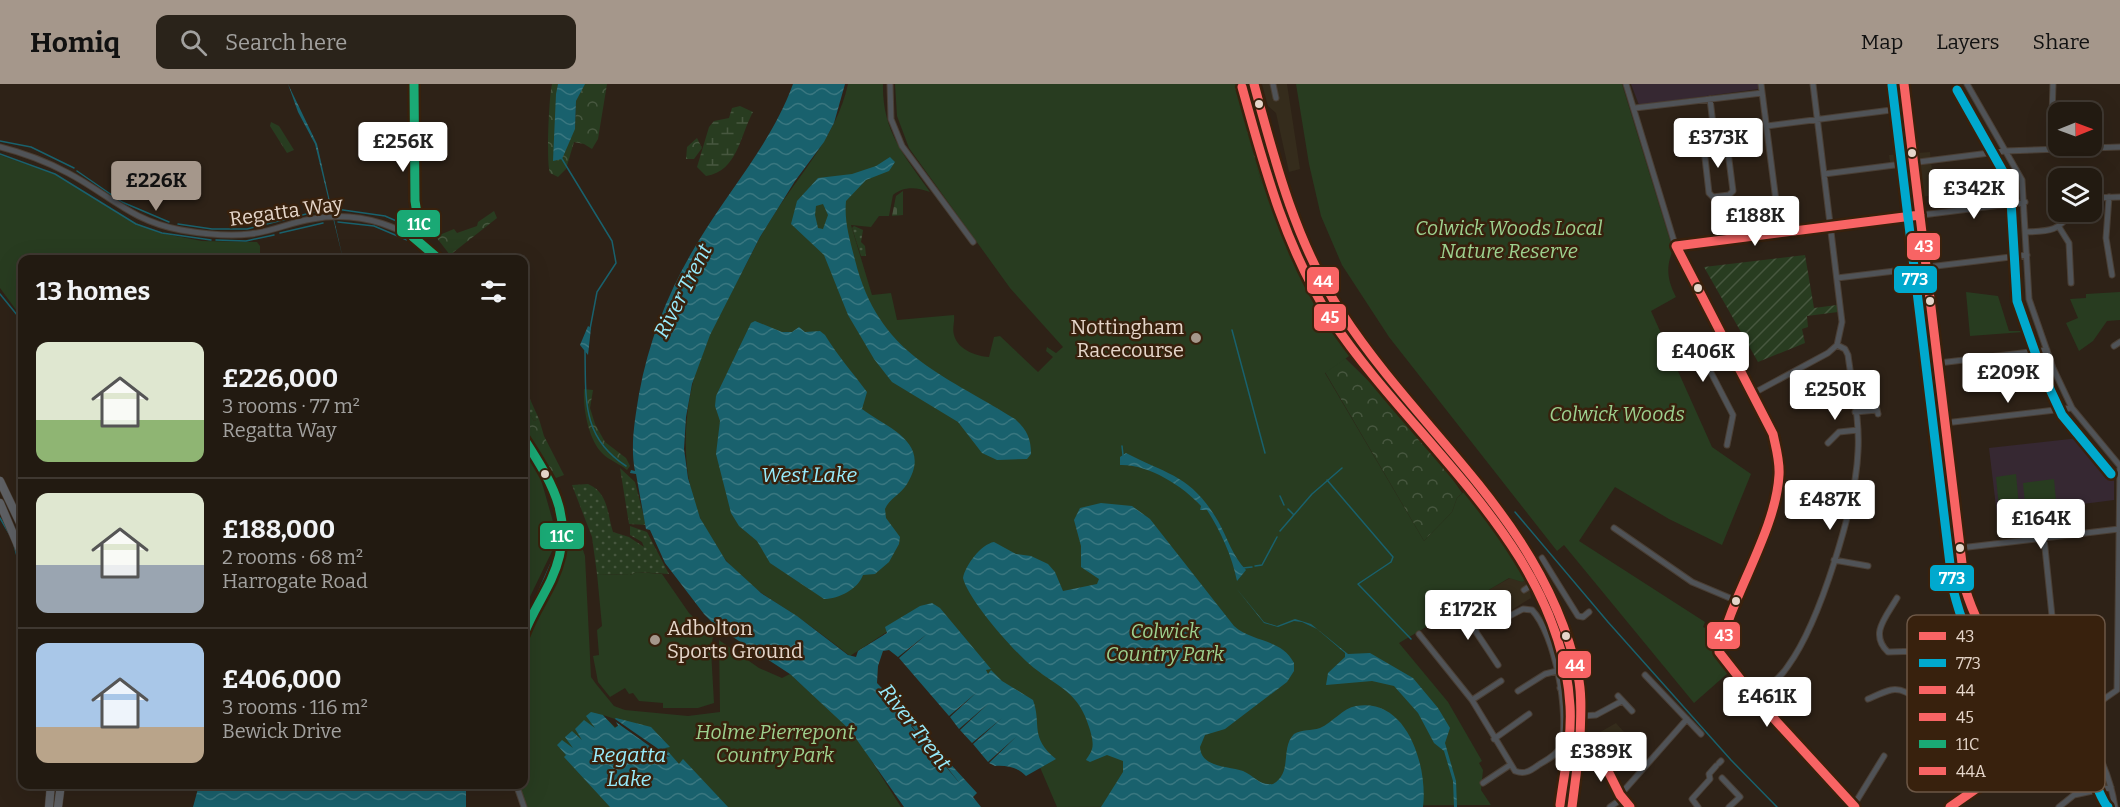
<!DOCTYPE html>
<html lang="en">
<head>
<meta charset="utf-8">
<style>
  body { margin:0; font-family:Bitter,serif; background:#2a231a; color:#f1f3f6; height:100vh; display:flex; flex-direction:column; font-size:22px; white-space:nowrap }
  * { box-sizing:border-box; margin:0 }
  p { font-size:20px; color:#a2a19f }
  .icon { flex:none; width:33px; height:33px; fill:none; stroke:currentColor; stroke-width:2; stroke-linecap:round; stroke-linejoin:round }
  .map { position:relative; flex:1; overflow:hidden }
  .drawer { position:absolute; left:18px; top:171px; width:510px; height:534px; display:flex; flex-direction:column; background:#221a11; border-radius:12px; box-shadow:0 6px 24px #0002,0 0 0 2px #3f3831 }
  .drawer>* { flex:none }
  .needle { width:39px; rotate:89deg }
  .buttons { position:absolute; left:2048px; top:18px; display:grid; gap:12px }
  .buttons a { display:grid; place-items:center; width:54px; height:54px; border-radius:12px; background:#221a11; box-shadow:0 6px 24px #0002,0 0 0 2px #3f3831; font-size:30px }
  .price { position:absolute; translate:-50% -51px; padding:0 14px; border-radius:6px; background:#fff; color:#222; font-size:20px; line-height:39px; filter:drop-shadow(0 2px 3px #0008) }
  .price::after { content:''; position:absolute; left:50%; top:36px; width:18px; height:14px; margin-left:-9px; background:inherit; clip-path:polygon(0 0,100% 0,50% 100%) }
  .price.on { background:#a5978b; color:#111 }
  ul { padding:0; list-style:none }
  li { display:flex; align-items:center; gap:18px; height:150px; padding:0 18px }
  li+li { border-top:2px solid #3f3831 }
  li span { display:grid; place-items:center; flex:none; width:168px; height:120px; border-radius:12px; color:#555 }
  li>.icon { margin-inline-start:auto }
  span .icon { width:72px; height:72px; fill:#fffc; stroke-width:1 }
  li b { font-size:26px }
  h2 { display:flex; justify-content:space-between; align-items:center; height:72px; padding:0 18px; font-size:26px }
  header { display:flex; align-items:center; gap:36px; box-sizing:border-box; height:84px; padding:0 30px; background:#a5978b; color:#111 }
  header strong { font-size:28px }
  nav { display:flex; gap:33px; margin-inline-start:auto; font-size:21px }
  .search { width:420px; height:54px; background:#2a231a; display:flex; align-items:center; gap:15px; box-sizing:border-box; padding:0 21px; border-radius:12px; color:#a2a19f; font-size:22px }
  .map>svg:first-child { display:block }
  .commercial { fill:#352c1c }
  .education { fill:#362832 }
  .grass { fill:url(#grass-dots) }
  .forest { fill:url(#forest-crowns) }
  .wetland { fill:url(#wetland-marsh) }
  .cemetery { fill:url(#cemetery-stones) }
  .park { fill:#283c20 }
  .garden { fill:url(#garden-furrows) }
  .water { fill:url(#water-waves); fill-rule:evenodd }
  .pier { fill:#2e2217 }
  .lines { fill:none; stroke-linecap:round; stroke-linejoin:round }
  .stream { stroke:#19616d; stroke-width:1.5 }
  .minor-casing { stroke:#4a3f35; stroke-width:7 }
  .major-casing { stroke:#4a3f35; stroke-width:8 }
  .highway-casing { stroke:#4a3f35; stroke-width:9 }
  .minor { stroke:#505357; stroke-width:5 }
  .major { stroke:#60646a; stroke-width:6 }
  .highway { stroke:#5e6064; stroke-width:8 }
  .bus-1-casing { stroke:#38210d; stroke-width:14 }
  .bus-2-casing { stroke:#38210d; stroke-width:14 }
  .bus-3-casing { stroke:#38210d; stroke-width:14 }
  .bus-4-casing { stroke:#38210d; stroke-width:14 }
  .bus-5-casing { stroke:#38210d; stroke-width:14 }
  .bus-6-casing { stroke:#38210d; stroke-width:14 }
  .bus-1 { stroke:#f86464; stroke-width:9 }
  .bus-2 { stroke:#00a9ce; stroke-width:9 }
  .bus-3 { stroke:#f86464; stroke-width:9 }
  .bus-4 { stroke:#f86464; stroke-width:9 }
  .bus-5 { stroke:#1aa975; stroke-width:9 }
  .bus-6 { stroke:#f86464; stroke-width:9 }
  .bus-dot { fill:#e5d6ca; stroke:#38210d; stroke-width:2 }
  .poi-dot { fill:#a5978b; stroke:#38210d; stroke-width:2 }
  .labels { text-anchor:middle; stroke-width:5; stroke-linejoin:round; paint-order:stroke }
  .street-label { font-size:20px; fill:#e5d6ca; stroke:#38210d }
  .park-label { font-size:20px; font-style:italic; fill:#9dd18f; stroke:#38210d }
  .poi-label { font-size:20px; fill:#e5d6ca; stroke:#38210d; text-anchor:end }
  .water-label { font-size:21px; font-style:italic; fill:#97ebfc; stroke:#38210d }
  .key { fill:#38210d; stroke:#6c5746; stroke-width:1.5 }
  .key-label { font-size:16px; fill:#e5d6ca }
  .line-badge { stroke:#38210d; stroke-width:2 }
  .badge-label { font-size:16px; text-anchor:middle; font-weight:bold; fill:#fff }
</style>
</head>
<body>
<header>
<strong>Homiq</strong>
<div class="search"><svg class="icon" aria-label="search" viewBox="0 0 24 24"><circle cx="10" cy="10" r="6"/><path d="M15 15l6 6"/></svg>Search here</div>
<nav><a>Map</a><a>Layers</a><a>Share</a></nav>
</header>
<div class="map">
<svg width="2120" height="723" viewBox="0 0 2120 723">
  <defs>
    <pattern id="grass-dots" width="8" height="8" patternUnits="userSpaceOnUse" patternTransform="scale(1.5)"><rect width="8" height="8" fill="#283c20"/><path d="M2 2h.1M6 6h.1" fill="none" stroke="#47573f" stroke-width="1.8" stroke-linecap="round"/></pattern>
    <pattern id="forest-crowns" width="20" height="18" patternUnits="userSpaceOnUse" patternTransform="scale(1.5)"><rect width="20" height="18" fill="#283c20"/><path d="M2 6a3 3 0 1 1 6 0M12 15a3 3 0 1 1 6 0" fill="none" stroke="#47573f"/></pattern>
    <pattern id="wetland-marsh" width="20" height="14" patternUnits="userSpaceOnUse" patternTransform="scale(1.5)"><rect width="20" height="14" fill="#283c20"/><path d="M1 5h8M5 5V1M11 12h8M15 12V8" fill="none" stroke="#47573f"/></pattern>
    <pattern id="cemetery-stones" width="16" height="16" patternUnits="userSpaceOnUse" patternTransform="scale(1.5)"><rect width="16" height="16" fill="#283c20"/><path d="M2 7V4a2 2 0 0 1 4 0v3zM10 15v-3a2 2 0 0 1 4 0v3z" fill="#47573f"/></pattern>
    <pattern id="garden-furrows" width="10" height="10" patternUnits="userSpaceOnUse" patternTransform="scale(1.5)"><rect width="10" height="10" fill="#283c20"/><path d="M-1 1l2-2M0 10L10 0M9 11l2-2" fill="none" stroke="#47573f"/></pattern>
    <pattern id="water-waves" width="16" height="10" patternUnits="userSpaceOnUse" patternTransform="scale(1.5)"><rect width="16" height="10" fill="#19616d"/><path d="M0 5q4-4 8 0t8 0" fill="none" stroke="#3a7780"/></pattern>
  </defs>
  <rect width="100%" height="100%" fill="#2e2217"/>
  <path class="commercial" d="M1262 0H1287L1300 85 1289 88 1276 29 1268 22Z
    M1930 68 1935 114 1929 115V112L1921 113 1917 90 1898 92 1897 78H1890L1889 71Z
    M1510 494 1522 498 1528 495 1531 514 1494 537 1476 513Z
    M1616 639 1631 656 1610 680 1595 651Z"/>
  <path class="education" d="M1631 0H1758L1759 5 1639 21Z
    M2088 353 2114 385V416L1997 431 1989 364Z"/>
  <path class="grass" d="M854 142 863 146 861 158 865 162 866 172H861L852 144Z
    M524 302 539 335 534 337 524 321Z
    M524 345 552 394 524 352Z
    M620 384 635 398 646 441 629 440Z
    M588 400C609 409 607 430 613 448L629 453 644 463 642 458 630 451V442L647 448 669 490 637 488 630 491 597 490 592 453 572 401Z"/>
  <path class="forest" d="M552 0H558L556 25 575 45 576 17 584 0H607L598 55 592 65 584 60 574 58 566 85 558 93 550 89C546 80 549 11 552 0Z
    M1230 0H1249L1260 50 1263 51C1273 90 1283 128 1299 164 1328 229 1375 283 1421 337L1419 338 1345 263 1318 226 1281 143 1272 111 1261 98Z
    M271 38 279 42 294 66 287 69 270 42Z
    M697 54 702 64 694 75H686L687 63Z
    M494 127 497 134 450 171 426 140 438 132 440 133 429 142 437 152 454 145 457 149 477 142 478 138Z
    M1345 274 1388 316 1437 372 1462 409 1457 414 1452 428 1424 457 1325 288Z
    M584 305 593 306 590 324 595 340 605 358 626 374 630 382 627 386C620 380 609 376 603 370 588 356 583 324 584 305Z
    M524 321 534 337 539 335 544 352 564 391 556 394 524 342Z
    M1431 357C1449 367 1458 383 1467 400L1464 404 1449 379Z
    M1563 564 1571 598 1561 595 1555 568 1556 565Z
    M1570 605 1573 607C1575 619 1576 659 1568 666L1563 665V611Z"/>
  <path class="wetland" d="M740 22 753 28C740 51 738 87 706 92L697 83 709 43 714 37 729 34 732 24Z"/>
  <path class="cemetery" d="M903 107V131L892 132 896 112Z"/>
  <path class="park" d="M848 0H883C882 47 904 71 930 108 916 103 904 102 893 111L889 132H879L871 143 851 141 872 211 891 209 897 236 954 231C955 237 952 245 954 251 958 266 976 272 989 273L994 253 1000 252 1038 288 1053 273 1046 267 1047 263 1056 269 1063 263 1010 204 909 64 897 32 895 0H1234L1261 98 1272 111 1282 146 1316 222 1333 248 1352 270 1325 289 1424 457 1452 428 1457 414 1469 403 1494 434 1528 495 1522 498 1509 494 1399 559 1448 618 1482 677 1479 679 1483 686 1481 706 1491 721 1057 723 1018 632 922 525 850 572C832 558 814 544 795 531 772 516 749 503 731 482 678 424 677 344 700 273 710 243 728 214 742 188 751 172 759 153 770 137 798 91 836 54 848 0Z
    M1296 0H1622L1673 166C1665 184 1668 197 1676 213L1651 227 1712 363 1751 390 1722 461 1669 435 1615 403 1579 457 1705 538 1703 543 1718 550 1715 570 1728 589 1694 619 1564 461 1557 467 1389 253 1342 181 1321 132 1309 80Z
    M0 71 54 90 129 136 160 149 202 157 257 158 260 162V175L22 176V234L0 204Z
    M1966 208 1998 212 2009 247H2036L1970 252Z
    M2120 208V236L2107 237 2093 257 2079 267 2066 239 2078 234 2070 215 2086 214V210Z
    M524 364 540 392 558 455 524 525Z
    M2016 390 2019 422 1999 424 1996 393Z
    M2054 395 2056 416 2025 419 2023 399Z
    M570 446 577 448 585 472 591 593 596 600 614 622 625 626 688 632 720 628 719 556 759 584 782 594 790 590 852 646 901 723H527L518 701 524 700V555L553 495Z
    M637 488 662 490 689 529 713 552 711 566 714 619 698 624H663V619L639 617 633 609 629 610 625 604 610 613 598 598 593 572 599 571 597 546 602 542 597 490 630 491Z"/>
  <path class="garden" d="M1805 171 1814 224 1837 221 1838 228 1807 232 1808 243 1802 245 1805 259 1758 278 1704 183Z"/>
  <path class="water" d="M288 0 317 60 343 175 315 60 298 28Z
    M558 0H585L576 17 575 45 562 75 553 77 556 10Z
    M793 0H845L834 39 824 58 795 97 760 153 710 251 692 300 686 333 684 365 688 394 700 434 726 477 761 509 797 532 848 571 856 573 858 567 887 549 885 543 920 522 932 519 940 524 991 585 986 586 988 590 991 586 1002 597 1033 616C1042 641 1029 653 1056 675L1026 692C1019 684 1007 681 995 682L989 679 1017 652 988 678 973 660 1002 634 972 659 960 646 989 619 959 645 950 633 977 608 949 632 899 574 927 550 898 573 889 566 883 567 878 582 877 599 915 638 911 642 931 666 912 642 915 639 945 673 941 677 962 702 942 677 945 674 977 709 973 713 981 723H904L850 646 790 590 716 542 704 530 665 479 650 446 646 445 636 390 630 389 631 386 635 387C630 362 635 335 639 310 650 250 673 196 706 145 736 98 774 53 793 0Z
    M890 73 895 78 889 87 866 96 846 117C844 138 850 156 855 176 879 271 940 288 1015 335 1027 346 1031 354 1031 370L1027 375 997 376 982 369 958 338 892 298 874 275 848 231 824 171 791 140 797 117 818 94 852 90 876 82ZM823 120 828 131 823 145 818 144 815 131 816 122Z
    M755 237 782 248H792L799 243 805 248 820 247 825 251C838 272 852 288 867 308L862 325C887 344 933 358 907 400 901 410 889 415 885 425L886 434 900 453 899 460 889 478 875 490 863 491C858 505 839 515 824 515L770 479 757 457 739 442 731 429 716 370 720 337 715 322 716 312 751 239Z
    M588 242 591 244 588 271 580 261Z
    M1126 369C1168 391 1191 391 1218 437 1227 453 1233 473 1246 486L1237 497C1232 472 1221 448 1207 426H1200L1201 422C1183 402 1148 380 1120 381V373Z
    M1101 419 1132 422 1150 435 1234 542C1253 559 1281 554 1294 579V587L1287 598 1225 645 1205 651 1200 663C1201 684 1229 682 1243 687 1255 692 1259 702 1273 700 1293 689 1280 664 1294 650 1302 645 1311 647 1320 644 1332 639 1343 624 1356 622 1408 613 1428 684 1423 723H1101L1123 688V677L1107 671 1090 678 1086 676C1087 674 1091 669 1092 665 1094 659 1091 649 1089 643 1079 609 1060 604 1034 584 1016 570 968 516 963 494 965 482 981 460 994 458L1016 470 1031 472 1048 480 1055 488 1063 507 1097 500 1099 495 1081 483V462L1074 436 1080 424Z
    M1236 504 1264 538 1277 542 1295 535 1311 540 1348 570 1370 569 1413 594 1438 624 1450 644 1445 659 1456 697 1457 723H1454L1453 697 1444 667 1434 659 1418 629 1394 602 1372 597 1326 601 1328 589 1345 573V569L1317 545 1302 538 1294 537 1278 543 1264 539Z
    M591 628 603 631 615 644 618 641 613 636 616 634 651 643 670 663 665 664 679 680 683 675 728 723H610L564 673 566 671 557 661 562 656 573 664 565 653 572 647 582 656 575 645 584 636 595 644 586 632Z
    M199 701H466V723H193Z"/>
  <path class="pier" d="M603 631 615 635 670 673 662 671 616 638 618 642 615 643Z"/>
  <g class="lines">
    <path class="stream" d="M0 57 31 63 74 84
      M0 70 55 90 136 140 162 149 211 156
      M562 75 612 157 616 179 597 208 590 245
      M77 87 122 118 169 138
      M336 125 385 132 408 142 410 134V48
      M338 138 374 142 407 156
      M178 140 212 145H247L322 126
      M280 149 323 139
      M216 156 246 157 274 151
      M413 159 436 176
      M0 210 22 237
      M1232 246 1265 369
      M585 267C586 314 581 353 626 382
      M524 361 541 389
      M1122 362 1123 371
      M543 393 554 415
      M1327 396 1393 473 1391 478 1358 500 1411 555
      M1280 412 1284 421
      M1288 425 1293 430
      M1515 428 1608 538 1731 676 1777 723
      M0 434 10 451
      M1280 447 1312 410 1342 384
      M14 461 22 490
      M1255 482 1262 481 1277 453
      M1243 484 1252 483
      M524 540 556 468 559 431"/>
    <defs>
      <path id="minor" d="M890 0 891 35 902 62 973 158
        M1273 0 1276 14
        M1626 0 1677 167 1773 350 1778 372 1779 392 1773 422 1722 554 1719 568 1755 614 1855 723
        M1761 0 1780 148
        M1904 0 1965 504C1971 528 1979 551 1995 570 2007 585 2023 594 2038 604 2080 633 2107 672 2115 723
        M1967 0 2022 96 2029 215 2053 284 2072 324 2120 382
        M1710 15 1715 57 1722 56 1727 60 1733 107 1729 111 1713 113 1709 109 1704 65 1706 59 1715 57
        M1635 24 1762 9
        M1767 42 1907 24
        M0 63C24 69 47 78 68 89 110 111 131 137 181 146 204 150 227 153 250 150 271 148 291 138 312 135 360 126 407 142 441 176
        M2051 65 2053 0
        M1824 90 2005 67 2120 63
        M2109 113 2106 154 2112 191
        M2091 114 2120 113
        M2059 143 2069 159 2071 199
        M2026 148C2047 147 2060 148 2070 128
        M413 153 419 142 415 117 414 0
        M1676 162 2025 118
        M1837 194 2027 171
        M1671 252 1683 272 1705 277
        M1726 262 1707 272 1705 277 1733 331 1727 361
        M2114 262 2120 258
        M1939 279 2047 266
        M1752 310 1828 269 1837 261 1842 238 1813 0
        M1876 321 1878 330
        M1855 328 1877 326
        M1945 339 2072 324
        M524 355C555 404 580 438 551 496 542 514 530 531 524 550
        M1828 359 1839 348 1858 346
        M1614 444 1692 498 1737 517
        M1960 464 2119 445
        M1542 474 1578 532 1583 533 1589 528
        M1834 476 1868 482
        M1524 506 1543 494
        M1897 514C1886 533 1869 550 1888 568L1919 567 1936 556 1976 538
        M1483 536 1476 543V548L1498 581
        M1419 550 1472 616 1515 687C1526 691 1531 686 1540 680 1547 676 1558 670 1561 662 1570 631 1555 550 1532 526L1523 525 1492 541 1483 536 1471 517
        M1911 569 1910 561 1919 537
        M1645 591 1701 650
        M1560 604 1580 600
        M2038 604 2055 577 2056 571 2044 454
        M1518 607 1545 590 1557 587
        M1618 612 1632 627
        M1755 614C1767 604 1780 595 1788 582 1820 538 1856 421 1858 367 1860 335 1852 303 1848 271L1845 265 1837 261
        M1868 615C1875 612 1883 608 1891 606 1912 602 1925 630 1951 631L1960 625 2002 578
        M1472 616 1501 597
        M1583 632 1596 631 1622 617
        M1494 655 1529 630
        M1580 660 1598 667 1620 711 1630 723
        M1719 679 1721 677
        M1722 694 1740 713 1729 723
        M1483 699 1510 681
        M516 700 524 723
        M1620 711 1687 635
        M1854 721 1884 672
        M1610 723 1623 714
        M1698 723 1692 715 1710 695 1709 690 1716 682
        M1950 723 2117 606 2120 382
        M2059 723 2074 711 2111 703"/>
      <path id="major" d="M1254 0C1275 80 1296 157 1341 228 1419 351 1574 461 1582 619 1584 654 1576 689 1572 723"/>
      <path id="highway" d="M0 397 22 443
        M0 419 22 471
        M49 723 51 700
        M58 723 61 700"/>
    </defs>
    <use href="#minor" class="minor-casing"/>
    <use href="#major" class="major-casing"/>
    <use href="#highway" class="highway-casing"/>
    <use href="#minor" class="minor"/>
    <use href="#major" class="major"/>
    <use href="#highway" class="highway"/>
    <defs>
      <path id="bus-1" d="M1904 0 1965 504C1988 578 2020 589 2075 636L1950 723
        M1855 723 1755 614 1719 568C1731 512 1776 447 1779 391 1780 377 1776 364 1773 350L1676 162 1920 131"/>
      <path id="bus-2" d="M1892 1 1953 505C1960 533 1970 563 1990 583 2017 611 2053 626 2076 658 2086 672 2101 718 2108 723
        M1957 6 2010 100 2017 217 2042 288 2062 331 2111 390"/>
      <path id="bus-3" d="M1254 0C1275 78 1296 159 1341 228 1422 353 1545 438 1578 592 1583 613 1580 638 1580 660L1598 667 1620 711 1630 723"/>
      <path id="bus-4" d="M1242 3C1264 83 1286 165 1331 235 1413 359 1561 463 1570 622 1572 655 1564 689 1560 721"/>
      <path id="bus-5" d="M414 0 415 117 419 142 413 153 440 176
        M524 355C555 403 577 439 551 496 542 515 531 531 524 550"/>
      <path id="bus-6" d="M1572 723 1580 660"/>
    </defs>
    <use href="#bus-1" class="bus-1-casing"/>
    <use href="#bus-2" class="bus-2-casing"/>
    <use href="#bus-3" class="bus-3-casing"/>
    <use href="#bus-4" class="bus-4-casing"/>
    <use href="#bus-5" class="bus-5-casing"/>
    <use href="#bus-6" class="bus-6-casing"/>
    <use href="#bus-1" class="bus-1"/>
    <use href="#bus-2" class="bus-2"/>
    <use href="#bus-3" class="bus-3"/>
    <use href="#bus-4" class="bus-4"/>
    <use href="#bus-5" class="bus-5"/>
    <use href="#bus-6" class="bus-6"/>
  </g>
  <g class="bus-dot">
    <circle cx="1259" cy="20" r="5"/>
    <circle cx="1912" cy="69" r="5"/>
    <circle cx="1698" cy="204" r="5"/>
    <circle cx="1930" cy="217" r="5"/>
    <circle cx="545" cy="390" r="5"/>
    <circle cx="1960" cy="464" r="5"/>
    <circle cx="1736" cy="517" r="5"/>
    <circle cx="1566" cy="552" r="5"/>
  </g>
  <g class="poi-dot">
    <circle cx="1196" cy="254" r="6"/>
    <circle cx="655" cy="556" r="6"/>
  </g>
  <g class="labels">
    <g class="street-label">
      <text transform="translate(286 127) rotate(-8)" y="7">Regatta Way</text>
    </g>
    <g class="park-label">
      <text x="1509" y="151">Colwick Woods Local<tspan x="1509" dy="23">Nature Reserve</tspan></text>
      <text x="1617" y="337">Colwick Woods</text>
      <text x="1165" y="554">Colwick<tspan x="1165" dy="23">Country Park</tspan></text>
      <text x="775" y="655">Holme Pierrepont<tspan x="775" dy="23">Country Park</tspan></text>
    </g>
    <g class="poi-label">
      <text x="1184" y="250">Nottingham<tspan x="1184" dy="23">Racecourse</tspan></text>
      <text x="667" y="551" text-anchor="start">Adbolton<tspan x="667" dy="23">Sports Ground</tspan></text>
    </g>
    <g class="water-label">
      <text transform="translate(683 207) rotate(-63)" y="7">River Trent</text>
      <text x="809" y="398">West Lake</text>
      <text transform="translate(915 643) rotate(52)" y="7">River Trent</text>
      <text x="629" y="678">Regatta<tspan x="629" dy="24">Lake</tspan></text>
    </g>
  </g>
  <rect x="1907" y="531" width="198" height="177" rx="9" class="key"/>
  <rect x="1919" y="548" width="27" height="8" fill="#f86464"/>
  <rect x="1919" y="575" width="27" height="8" fill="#00a9ce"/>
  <rect x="1919" y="602" width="27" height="8" fill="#f86464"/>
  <rect x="1919" y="629" width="27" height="8" fill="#f86464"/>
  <rect x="1919" y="656" width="27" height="8" fill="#1aa975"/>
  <rect x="1919" y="683" width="27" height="8" fill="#f86464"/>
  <g class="key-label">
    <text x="1956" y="558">43</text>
    <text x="1956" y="585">773</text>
    <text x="1956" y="612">44</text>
    <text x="1956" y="639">45</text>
    <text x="1956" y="666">11C</text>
    <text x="1956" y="693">44A</text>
  </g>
  <g class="line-badge">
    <rect x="396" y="125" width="45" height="29" rx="6" fill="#1aa975"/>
    <rect x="1906" y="148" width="35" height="29" rx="6" fill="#f86464"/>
    <rect x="1893" y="181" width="45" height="29" rx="6" fill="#00a9ce"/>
    <rect x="1306" y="182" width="34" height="29" rx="6" fill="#f86464"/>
    <rect x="1313" y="219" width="34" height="29" rx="6" fill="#f86464"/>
    <rect x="539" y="438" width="46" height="28" rx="6" fill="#1aa975"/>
    <rect x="1929" y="480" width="46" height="28" rx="6" fill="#00a9ce"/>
    <rect x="1706" y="537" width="35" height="29" rx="6" fill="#f86464"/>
    <rect x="1557" y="566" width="35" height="29" rx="6" fill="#f86464"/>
  </g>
  <g class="badge-label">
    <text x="419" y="146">11C</text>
    <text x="1924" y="168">43</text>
    <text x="1915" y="201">773</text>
    <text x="1323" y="203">44</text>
    <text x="1330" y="239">45</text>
    <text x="562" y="458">11C</text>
    <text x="1952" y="500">773</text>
    <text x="1724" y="557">43</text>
    <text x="1575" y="587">44</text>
  </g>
</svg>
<div class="buttons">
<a><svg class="needle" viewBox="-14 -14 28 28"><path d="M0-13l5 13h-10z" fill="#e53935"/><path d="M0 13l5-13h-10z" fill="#a2a19f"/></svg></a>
<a><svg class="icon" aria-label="layers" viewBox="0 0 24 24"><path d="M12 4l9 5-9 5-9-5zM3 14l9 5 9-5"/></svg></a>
</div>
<b class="price" style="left:1718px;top:85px">£373K</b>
<b class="price" style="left:403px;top:89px">£256K</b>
<b class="price on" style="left:156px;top:128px">£226K</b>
<b class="price" style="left:1974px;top:136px">£342K</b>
<b class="price" style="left:1755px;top:163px">£188K</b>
<b class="price" style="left:1703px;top:299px">£406K</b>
<b class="price" style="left:2008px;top:320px">£209K</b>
<b class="price" style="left:1835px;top:337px">£250K</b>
<b class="price" style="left:1830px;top:447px">£487K</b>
<b class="price" style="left:2041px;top:466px">£164K</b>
<b class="price" style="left:1468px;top:557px">£172K</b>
<b class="price" style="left:1767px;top:644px">£461K</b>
<b class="price" style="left:1601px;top:699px">£389K</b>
<section class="drawer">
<h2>13 homes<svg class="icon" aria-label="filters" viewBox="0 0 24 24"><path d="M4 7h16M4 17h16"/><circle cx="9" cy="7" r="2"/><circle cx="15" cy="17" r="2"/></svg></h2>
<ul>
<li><span style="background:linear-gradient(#dfe7d0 65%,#8fb573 0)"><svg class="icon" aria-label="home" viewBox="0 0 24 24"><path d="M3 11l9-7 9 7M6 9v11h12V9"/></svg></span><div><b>£226,000</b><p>3 rooms · 77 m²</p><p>Regatta Way</p></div></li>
<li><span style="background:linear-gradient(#dfe7d0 60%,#9aa5b1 0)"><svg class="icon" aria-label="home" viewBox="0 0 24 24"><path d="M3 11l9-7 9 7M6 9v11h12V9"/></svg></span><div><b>£188,000</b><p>2 rooms · 68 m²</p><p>Harrogate Road</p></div></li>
<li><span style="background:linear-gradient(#a9c7e8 70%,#b9a48a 0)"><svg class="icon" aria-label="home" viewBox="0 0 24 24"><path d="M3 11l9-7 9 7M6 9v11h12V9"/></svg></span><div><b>£406,000</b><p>3 rooms · 116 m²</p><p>Bewick Drive</p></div></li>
</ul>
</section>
</div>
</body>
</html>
